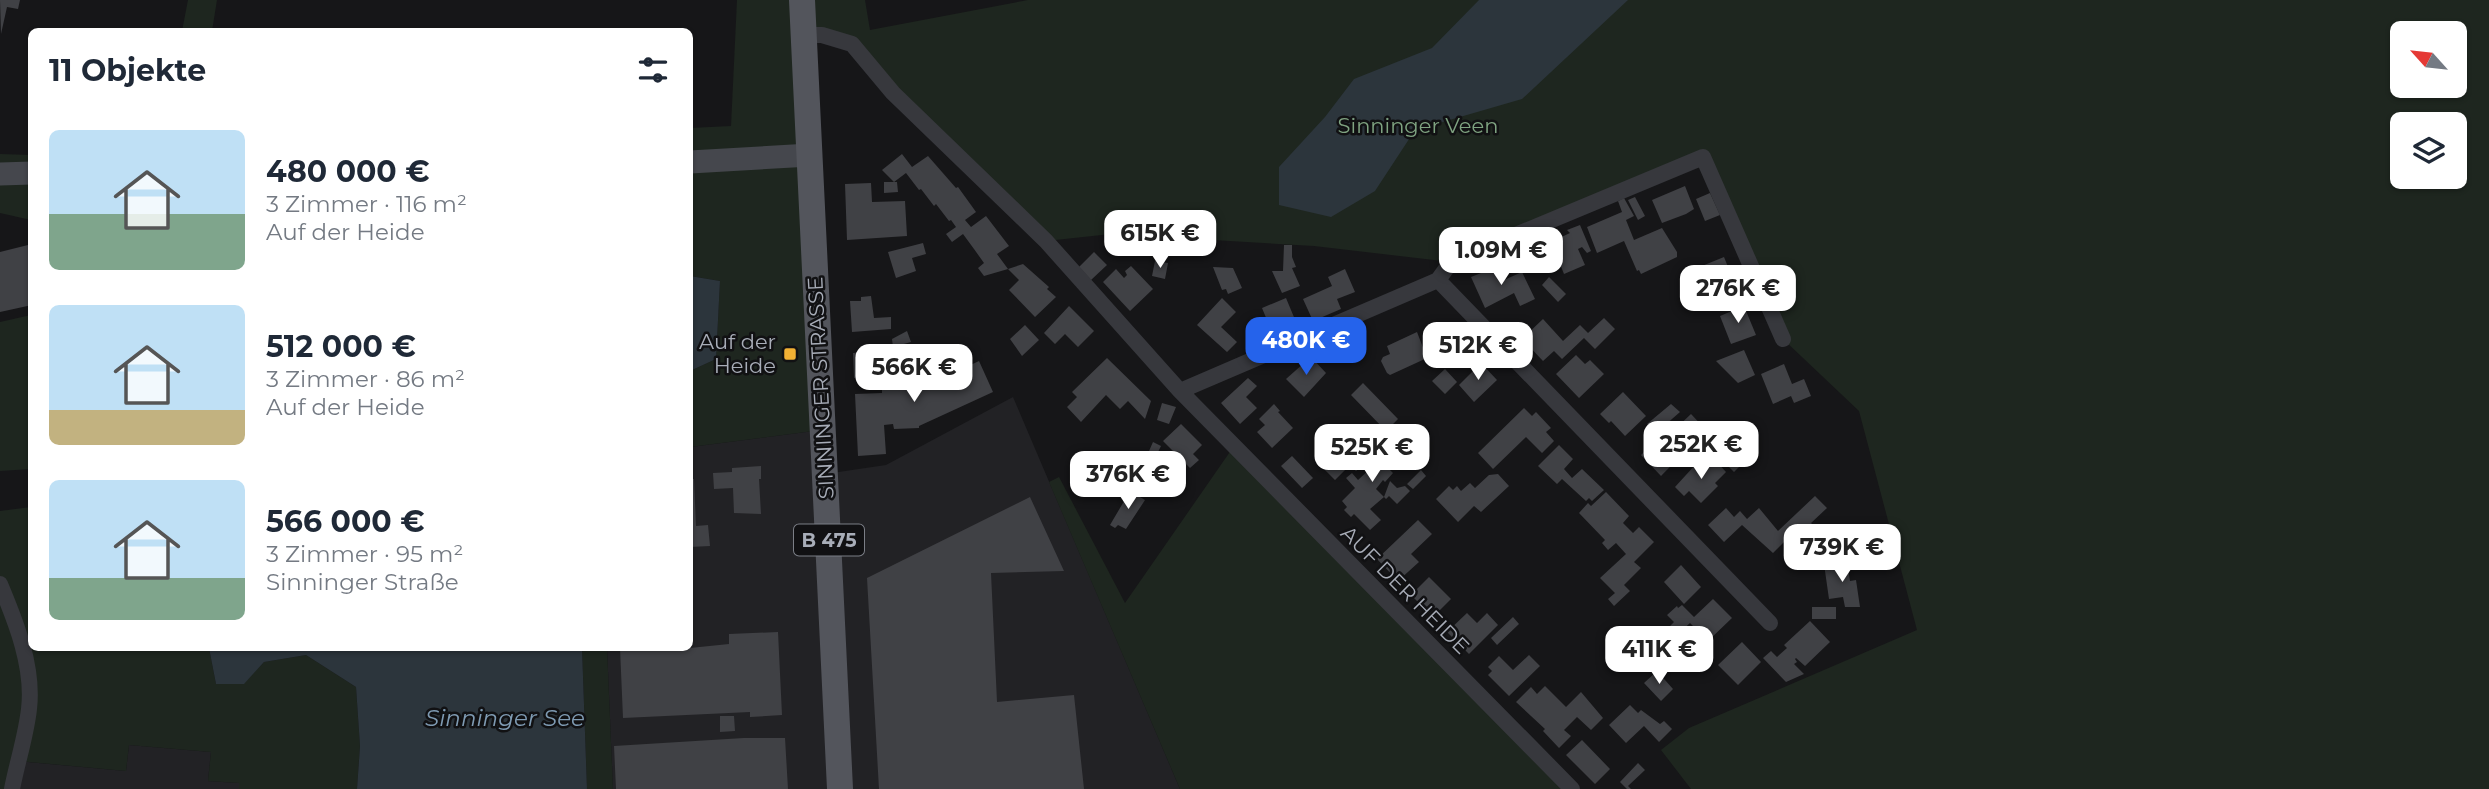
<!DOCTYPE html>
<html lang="de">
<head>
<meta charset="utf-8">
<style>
  body { margin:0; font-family:Montserrat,sans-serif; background:#f2f2f3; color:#1f2937; height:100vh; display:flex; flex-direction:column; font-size:26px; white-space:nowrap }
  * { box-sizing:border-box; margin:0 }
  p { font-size:23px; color:#747a83 }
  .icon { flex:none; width:38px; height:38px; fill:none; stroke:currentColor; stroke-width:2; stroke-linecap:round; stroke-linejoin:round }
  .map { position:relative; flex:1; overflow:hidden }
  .details { position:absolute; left:28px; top:28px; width:665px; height:623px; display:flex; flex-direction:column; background:#fff; border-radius:10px; box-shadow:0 2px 5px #0004 }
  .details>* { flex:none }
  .needle { width:46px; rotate:297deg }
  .buttons { position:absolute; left:2390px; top:21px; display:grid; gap:14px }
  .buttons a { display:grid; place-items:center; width:77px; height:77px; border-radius:10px; background:#fff; box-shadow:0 2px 5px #0004; font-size:35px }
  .price { position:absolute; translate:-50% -60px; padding:0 16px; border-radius:14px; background:#fff; color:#222; font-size:23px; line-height:46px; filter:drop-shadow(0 2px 4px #0008) }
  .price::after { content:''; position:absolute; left:50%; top:42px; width:21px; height:16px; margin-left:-10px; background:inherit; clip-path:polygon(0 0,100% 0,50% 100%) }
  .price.current { background:#2563eb; color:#fff }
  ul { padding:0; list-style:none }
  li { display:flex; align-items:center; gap:21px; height:175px; padding:0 21px }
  li span { display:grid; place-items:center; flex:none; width:196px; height:140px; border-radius:10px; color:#555 }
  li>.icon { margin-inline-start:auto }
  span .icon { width:84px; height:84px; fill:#fffc; stroke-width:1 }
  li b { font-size:30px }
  h2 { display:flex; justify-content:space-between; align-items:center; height:84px; padding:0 21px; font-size:30px }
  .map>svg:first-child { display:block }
  .built { fill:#222225 }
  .green { fill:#1e261f; fill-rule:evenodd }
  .water { fill:#2c353c }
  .building { fill:#404145 }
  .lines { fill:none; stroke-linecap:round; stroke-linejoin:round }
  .minor { stroke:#37383d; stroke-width:16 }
  .secondary { stroke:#45474d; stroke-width:23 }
  .primary { stroke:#53555c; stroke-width:26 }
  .poi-dot { fill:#f2b134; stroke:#111113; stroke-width:2.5 }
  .labels { text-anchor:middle; stroke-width:5; stroke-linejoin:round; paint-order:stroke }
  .shield { fill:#111113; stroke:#7b7e86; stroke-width:2 }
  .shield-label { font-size:19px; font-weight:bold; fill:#a8adb8 }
  .park-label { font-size:21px; fill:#7fa381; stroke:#111113 }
  .poi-label { font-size:21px; fill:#a8adb8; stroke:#111113; text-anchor:end }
  .street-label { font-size:21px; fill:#a8adb8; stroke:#111113 }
  .water-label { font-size:23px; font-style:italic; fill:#7f9bb3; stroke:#111113 }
</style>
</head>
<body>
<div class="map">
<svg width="2489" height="789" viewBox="0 0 2489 789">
  <rect width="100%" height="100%" fill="#161618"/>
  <path class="built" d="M1013 397 1180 789H613L607 648H690V447L821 430 825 474 886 465Z
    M129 745 211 752 208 781 239 783V789H12L17 761 126 771Z"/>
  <path class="green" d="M188 0H217L212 31H182Z
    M737 0H865L870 30 1028 0H2489V789H1691L1661 750 1689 728 1917 630 1859 411 1783 339 1703 157 1451 262 1314 246 1111 234 1046 241 852 44 804 35 821 430 690 447V371L716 359 720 281 690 276V128L731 126ZM2403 33H2455V86H2403ZM2403 124H2455V177H2403Z
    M0 154 31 155V220L0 213Z
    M31 315V469L0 471V322Z
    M1234 446 1572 789H1180L1049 482 1059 477 1125 603Z
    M31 507 32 648H209L216 684H243L264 662 306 655 356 687 360 746 357 789H239V783L208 781 211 752 129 745 126 771 18 761 12 789H0V511Z
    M582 648H607L613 789H587Z"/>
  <path class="water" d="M1479 0H1628L1522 99 1415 130 1375 191 1331 217 1279 205V167L1325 117 1354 79 1432 48Z
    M690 276 720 281 716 359 690 371Z
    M209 648H582L587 789H357L360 746 356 687 306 655 264 662 244 684H216Z"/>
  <path class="building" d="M0 0H20L18 9 7 7 1 34Z
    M902 154 912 167 928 156 956 188 958 187 971 205 976 212 965 220 971 227 986 216 1009 246 997 254 1008 269 1023 264 1049 287 1047 289 1056 297 1035 317 1009 290 1019 280 1008 269 984 276 978 268 984 263 974 249 963 234 952 242 946 234 956 227 951 220 949 221 936 204 934 206 921 189 919 190 906 173 894 182H897L898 192 884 193V182H894L882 170Z
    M871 183 872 202 905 201 907 236 847 240 845 184Z
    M1685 186 1694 209 1686 214 1662 223 1652 200Z
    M1710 193 1720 215 1705 221 1696 199Z
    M1635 197 1645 216 1638 220 1628 200Z
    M1624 198 1634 216 1626 220 1634 240 1662 228 1677 252V257L1641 274 1639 270 1637 271 1624 241 1597 253 1587 227 1622 212 1618 201Z
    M1580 225 1591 251 1587 253 1582 247 1578 249 1585 265 1564 274 1560 264 1555 266 1556 269 1547 273 1536 249 1570 233 1567 230Z
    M923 243 926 254 912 258 916 271 896 278 888 252Z
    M32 244V305L0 312V252Z
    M1284 245H1292V257L1296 267 1292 268 1300 286 1282 293 1272 271H1283Z
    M1094 252 1107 265 1091 280 1079 267Z
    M1724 257 1741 299 1727 304 1723 293 1710 299 1697 268Z
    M1155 261 1168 263 1165 279 1152 276Z
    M1497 265 1504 280 1522 272 1535 299 1520 306 1514 293 1485 308 1471 277 1481 273 1479 269 1484 265 1488 269Z
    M1131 266 1153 289 1130 311 1103 282 1116 269 1124 278 1127 275 1125 271Z
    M1213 267 1233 268 1242 288 1228 294 1226 289 1222 290Z
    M1345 269 1355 292 1337 299 1341 309 1313 321 1303 299 1332 286 1328 277Z
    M1549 277 1566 294 1558 302 1542 285Z
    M871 296 874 318 891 317V329L852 332 850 301H861V297Z
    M1222 298 1236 312 1221 327 1237 342 1227 352 1197 325Z
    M1286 298 1296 322 1272 332 1262 308Z
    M1069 306 1094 331 1078 347 1065 334 1055 344 1044 333Z
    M1744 306 1756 335 1731 344 1720 316Z
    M1604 318 1615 329 1595 349 1584 338 1562 359 1554 351 1543 361 1522 339 1543 319 1563 341 1580 325 1588 333Z
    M1025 325 1039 340 1022 356 1010 339Z
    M907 331 911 342 893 347 892 339Z
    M1417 332 1427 358 1390 375 1387 373 1381 361 1383 357 1390 354 1387 346Z
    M889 345 890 359H875L876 383 861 384V377L854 378 853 353 874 351V346Z
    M1744 350 1755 375 1738 383 1716 361Z
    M1576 355 1585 364 1590 360 1604 374 1579 398 1556 374Z
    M1107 358 1151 401 1145 419 1128 401 1120 409 1106 395 1081 422 1067 407 1077 397 1072 392Z
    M1312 358 1326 373 1304 397 1286 379 1304 363 1305 364Z
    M979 361 993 392 919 426V428L894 429 893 424 884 425 886 454 858 456 855 394 882 393V383H894L926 368V386Z
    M1481 363 1497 380 1474 402 1459 385Z
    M1784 364 1792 384 1804 379 1811 396 1794 403 1791 396 1773 404 1761 374Z
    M1445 369 1457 382 1445 394 1432 381Z
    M1248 378 1257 386 1246 397 1257 408 1240 424 1221 403Z
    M1363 383 1398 419 1386 431 1351 395Z
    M1623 392 1646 416 1625 436 1611 421 1609 423 1600 414Z
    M1162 403 1176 407 1169 424 1157 420Z
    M1274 404 1280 411 1278 412 1293 428 1272 448 1257 432 1265 425 1259 419Z
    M1671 404 1680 412 1656 433 1647 424Z
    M1524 408 1532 416 1536 412 1551 428 1546 432 1554 441 1542 453 1526 437 1493 469 1478 453Z
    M1691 414 1706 430 1661 476 1641 455 1659 438 1669 449 1678 440 1671 433Z
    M1181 424 1202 445 1193 454 1199 460 1190 468 1184 462 1174 472 1166 464 1176 454 1163 441Z
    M1384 432 1394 442 1378 458 1382 462 1385 459 1391 466 1388 468 1393 473 1385 482 1383 480 1376 489 1384 497 1390 481 1397 488 1405 486 1410 491 1397 504 1389 496 1386 499 1384 497 1370 509 1381 520 1370 530 1354 514 1351 517 1344 510 1347 507 1342 501 1355 488 1346 478 1352 473 1358 480 1372 467 1366 462 1356 471 1350 465Z
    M1153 442 1161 446 1152 464 1145 460Z
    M1559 445 1573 459 1564 469 1572 478 1582 469 1604 490 1592 501 1589 498 1586 501 1562 479 1557 484 1538 466Z
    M1337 454 1349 466 1335 480 1323 468Z
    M1292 456 1313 478 1302 488 1281 466Z
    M1735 456 1742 464 1734 472 1726 464Z
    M1715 460 1726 472 1715 483 1718 486 1701 503 1689 491 1684 496 1675 487 1696 464 1703 471Z
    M761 466V479H759L761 514 734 513 733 488 714 489 713 473 732 472V468Z
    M1421 470 1426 476 1413 489 1407 484Z
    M1498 474 1509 486 1481 512 1474 506 1458 522 1436 499 1449 486 1453 490 1457 486 1461 491 1470 483 1475 488 1489 475Z
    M690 479H694L696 526 708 525 710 546 690 547Z
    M1130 491 1145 500 1126 529 1118 525 1115 528 1110 525Z
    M1606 492 1629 516 1623 523 1633 533 1639 527 1654 542 1634 562 1641 568 1624 585 1630 591 1614 606 1608 599 1615 593 1600 578 1626 554 1616 543 1608 550 1602 543 1605 540 1579 513 1588 503 1591 506Z
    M1815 496 1827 508 1811 523 1821 533 1806 548 1803 544 1797 550 1787 539 1773 553 1742 525 1724 542 1708 525 1726 508 1734 517 1740 511 1747 519 1759 508 1778 531Z
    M1030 497 1064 571 991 573 997 702 1074 695 1084 789H879L867 578Z
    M1418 520 1432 534 1411 554 1419 562 1398 581 1377 559Z
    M1854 539 1856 550 1833 555 1831 544Z
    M1847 561 1850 581 1856 580 1860 607H1845L1843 597 1829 599 1824 564Z
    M1681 565 1701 587 1684 604 1664 582Z
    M1429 577 1451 599 1433 617 1411 595Z
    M1713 599 1732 618 1708 641 1690 623 1675 637 1667 629 1674 622 1667 615 1677 606 1678 608 1682 605 1694 617Z
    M1812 607H1836V619H1812Z
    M1467 613 1477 623 1487 613 1498 625 1469 654 1447 632Z
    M1513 617 1519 624 1497 645 1491 638Z
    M1810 621 1830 642 1805 666 1796 658 1795 659 1797 662 1794 664 1804 674 1786 682 1763 658 1771 651 1777 657 1787 648 1784 645Z
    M778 632 782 715 750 717V712L623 718 620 648H690L729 644V634Z
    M1742 642 1761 662 1738 685 1718 665Z
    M1529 655 1540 666 1509 696 1488 675 1492 671 1488 667 1499 656 1513 670Z
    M1657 671 1673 689 1661 701 1644 683Z
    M1545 686 1566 707 1581 692 1603 718 1591 730 1577 717 1564 730 1571 736 1559 748 1543 731 1545 729 1516 702 1531 687 1537 694Z
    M1630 705 1638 713 1641 710 1660 724 1664 721 1672 729 1659 742 1644 726 1626 743 1609 725Z
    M720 716H734L735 731 720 732Z
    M744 738H785L788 789H616L614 746Z
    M1582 740 1610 769 1595 784 1566 755Z
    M1638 763 1645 770 1628 786 1631 789H1627L1620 782Z"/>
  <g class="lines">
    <path class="minor" d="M803 35H822L852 44 893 93 1046 241 1180 391
      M1438 280 1770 623
      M0 584C16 622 34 667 29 709 26 736 17 763 12 789
      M1572 789 1180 391 1438 280 1451 262 1703 157 1783 339"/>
    <path class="secondary" d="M690 162 810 155
      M0 174 32 173"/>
    <path class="primary" d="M802 0 840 789"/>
  </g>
  <rect class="poi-dot" x="783" y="347" width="14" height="14" rx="3.5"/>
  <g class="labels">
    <rect class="shield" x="794" y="524.5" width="70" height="31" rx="5"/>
    <g class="shield-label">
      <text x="829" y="547">B 475</text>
    </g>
    <g class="park-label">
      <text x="1418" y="133">Sinninger Veen</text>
    </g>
    <g class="poi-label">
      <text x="776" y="349">Auf der<tspan x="776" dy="24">Heide</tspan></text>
    </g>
    <g class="street-label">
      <text transform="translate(821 388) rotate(-93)" y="7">SINNINGER STRASSE</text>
      <text transform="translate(1405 590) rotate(45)" y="7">AUF DER HEIDE</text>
    </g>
    <g class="water-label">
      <text x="505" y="726">Sinninger See</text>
    </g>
  </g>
</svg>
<div class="buttons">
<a><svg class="needle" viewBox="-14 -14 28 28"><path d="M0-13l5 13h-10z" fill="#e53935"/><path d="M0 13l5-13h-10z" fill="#747a83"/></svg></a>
<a><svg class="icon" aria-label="layers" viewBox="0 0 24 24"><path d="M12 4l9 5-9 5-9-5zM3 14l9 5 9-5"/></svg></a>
</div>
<b class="price" style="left:1160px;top:270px">615K €</b>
<b class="price" style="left:1501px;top:287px">1.09M €</b>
<b class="price" style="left:1738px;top:325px">276K €</b>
<b class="price current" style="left:1306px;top:377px">480K €</b>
<b class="price" style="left:1478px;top:382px">512K €</b>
<b class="price" style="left:914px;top:404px">566K €</b>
<b class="price" style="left:1701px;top:481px">252K €</b>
<b class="price" style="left:1372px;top:484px">525K €</b>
<b class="price" style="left:1128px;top:511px">376K €</b>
<b class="price" style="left:1842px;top:584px">739K €</b>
<b class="price" style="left:1659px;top:686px">411K €</b>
<section class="details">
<h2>11 Objekte<svg class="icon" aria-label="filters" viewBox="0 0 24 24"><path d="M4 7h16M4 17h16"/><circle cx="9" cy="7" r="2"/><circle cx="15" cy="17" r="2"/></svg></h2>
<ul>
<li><span style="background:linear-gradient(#bfe0f5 60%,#7fa58c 0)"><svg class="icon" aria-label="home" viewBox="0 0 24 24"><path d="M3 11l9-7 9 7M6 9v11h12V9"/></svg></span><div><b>480 000 €</b><p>3 Zimmer · 116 m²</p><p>Auf der Heide</p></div></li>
<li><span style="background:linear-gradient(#bfe0f5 75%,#c2b280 0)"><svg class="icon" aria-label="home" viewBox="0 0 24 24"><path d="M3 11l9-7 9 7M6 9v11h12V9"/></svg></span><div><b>512 000 €</b><p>3 Zimmer · 86 m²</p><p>Auf der Heide</p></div></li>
<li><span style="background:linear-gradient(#bfe0f5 70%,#7fa58c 0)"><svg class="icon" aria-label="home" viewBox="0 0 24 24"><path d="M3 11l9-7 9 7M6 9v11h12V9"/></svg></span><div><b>566 000 €</b><p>3 Zimmer · 95 m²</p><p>Sinninger Straße</p></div></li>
</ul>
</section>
</div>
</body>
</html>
